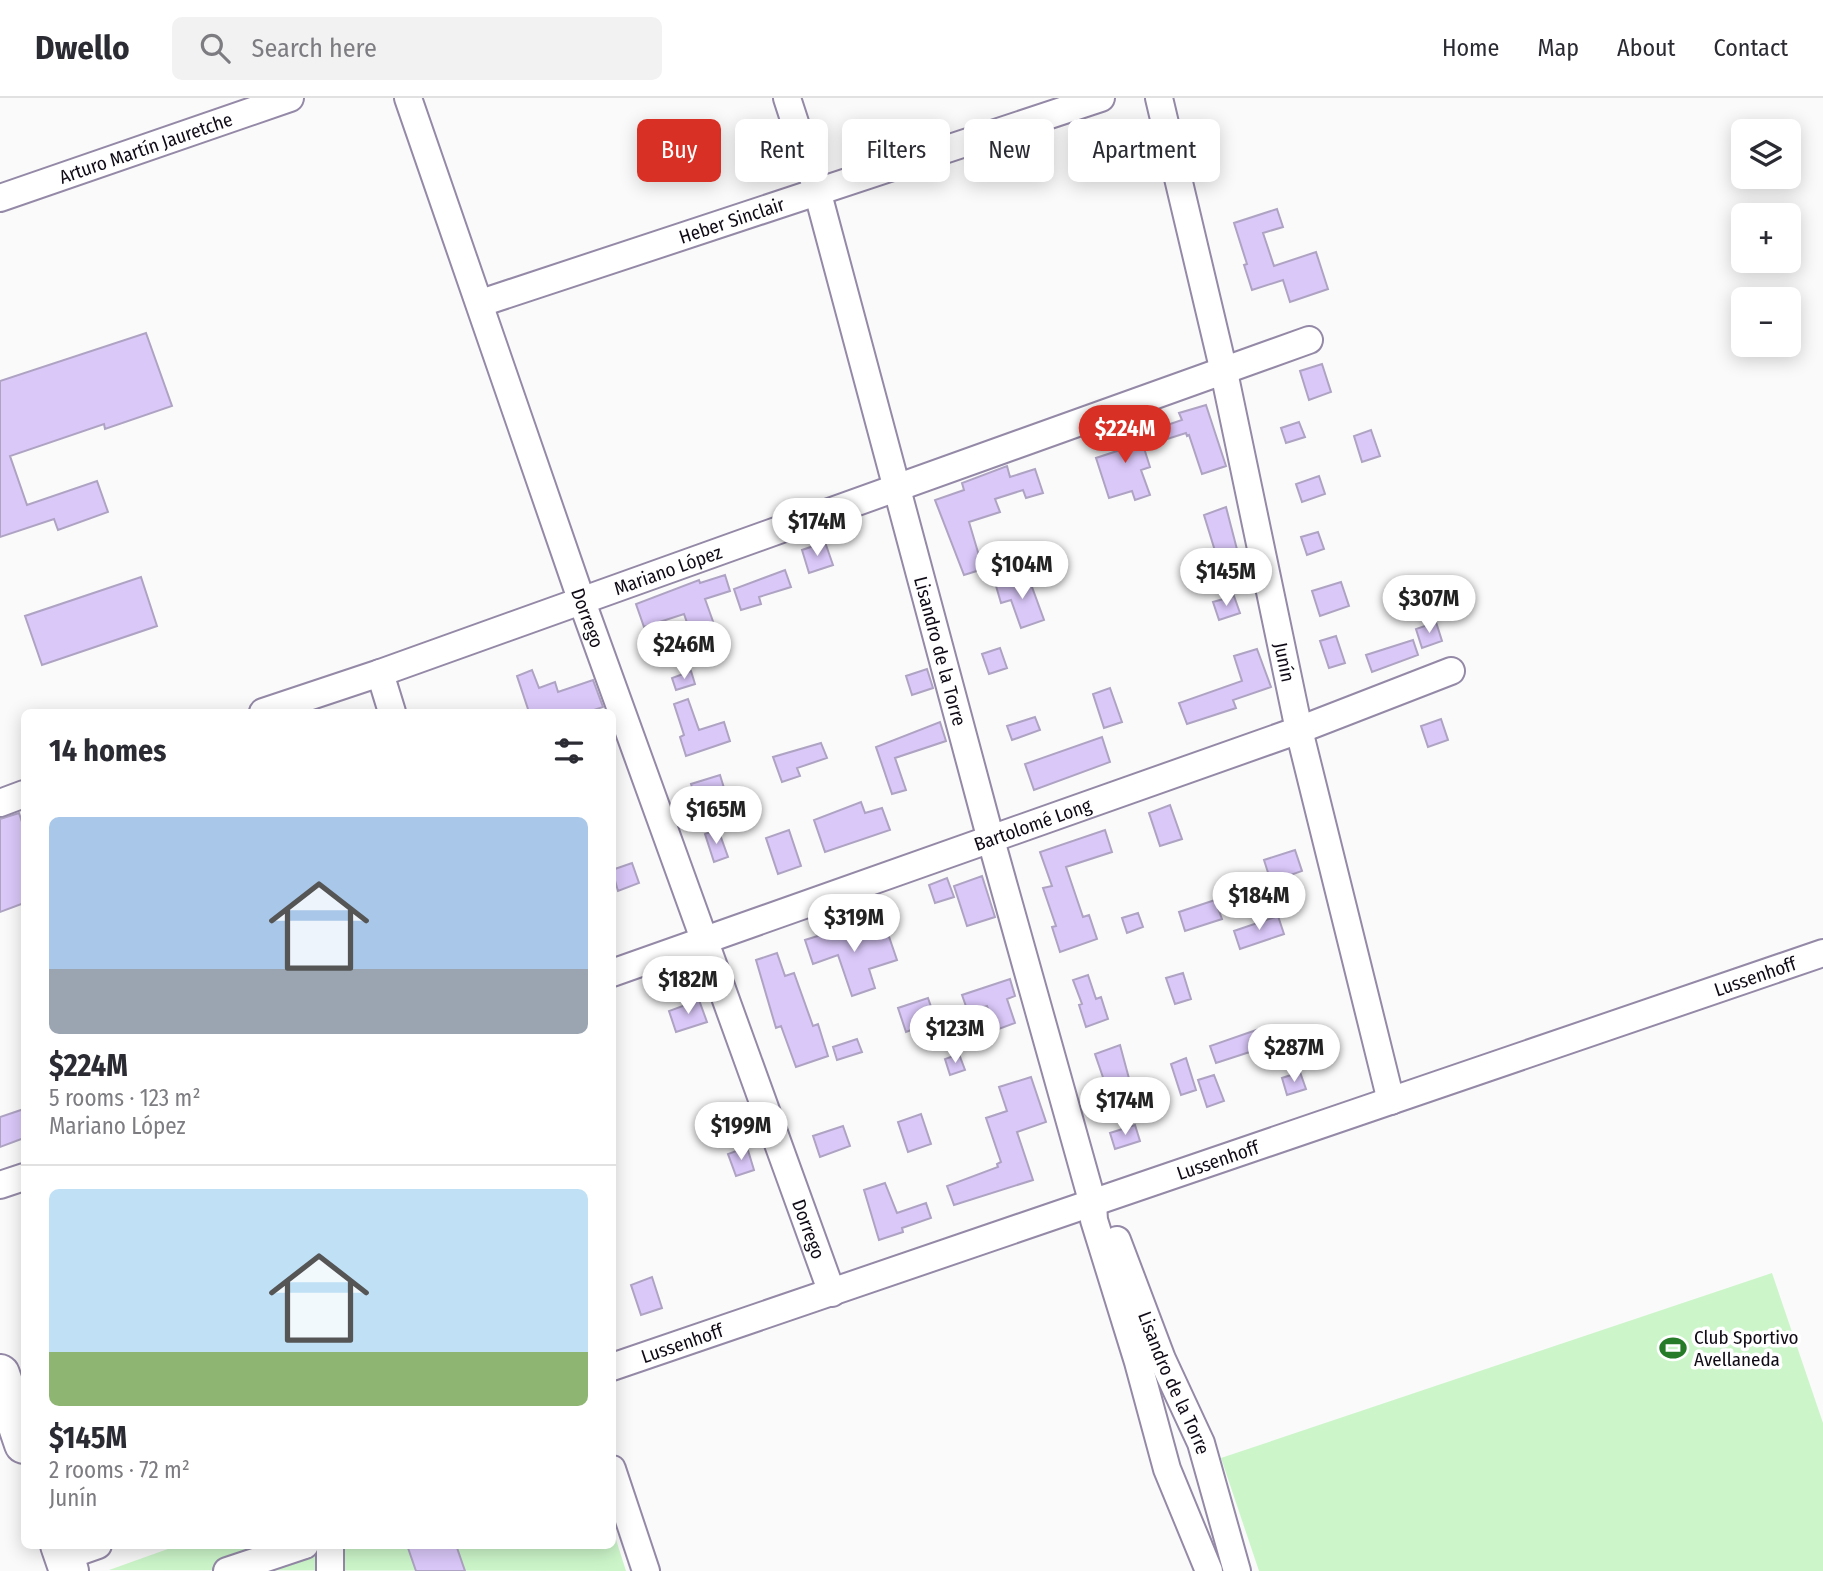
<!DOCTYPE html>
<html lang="en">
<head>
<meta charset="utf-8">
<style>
  body { margin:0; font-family:"Fira Sans Condensed",sans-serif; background:#f2f2f3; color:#2b2b33; height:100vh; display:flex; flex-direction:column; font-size:26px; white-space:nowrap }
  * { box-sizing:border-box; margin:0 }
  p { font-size:23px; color:#7c7c81 }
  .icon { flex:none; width:38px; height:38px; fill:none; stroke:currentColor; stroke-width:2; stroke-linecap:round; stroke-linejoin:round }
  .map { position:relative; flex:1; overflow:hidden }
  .side { position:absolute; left:21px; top:611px; width:595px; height:840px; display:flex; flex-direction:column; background:#fff; border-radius:10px; box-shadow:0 4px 18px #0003 }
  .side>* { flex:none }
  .hud { position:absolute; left:637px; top:21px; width:665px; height:63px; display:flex; gap:14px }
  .buttons { position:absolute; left:1731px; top:21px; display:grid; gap:14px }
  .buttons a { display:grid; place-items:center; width:70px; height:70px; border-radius:10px; background:#fff; box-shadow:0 4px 18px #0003; font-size:35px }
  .price { position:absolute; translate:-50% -60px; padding:0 16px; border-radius:24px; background:#fff; color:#222; font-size:23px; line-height:46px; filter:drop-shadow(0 2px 4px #0008) }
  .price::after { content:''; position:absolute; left:50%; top:42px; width:21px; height:16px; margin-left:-10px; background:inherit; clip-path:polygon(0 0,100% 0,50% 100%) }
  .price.active { background:#d93025; color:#fff }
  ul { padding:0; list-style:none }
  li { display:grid; align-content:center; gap:14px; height:371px; padding:0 28px }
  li+li { border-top:2px solid #e1e1e2 }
  li span { display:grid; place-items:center; height:217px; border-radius:10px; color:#555 }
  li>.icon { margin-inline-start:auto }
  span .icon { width:126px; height:126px; fill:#fffc; stroke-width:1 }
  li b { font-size:30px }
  h2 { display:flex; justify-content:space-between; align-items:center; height:84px; padding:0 28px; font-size:30px }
  .chip { padding:0 24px; border-radius:10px; background:#fff; box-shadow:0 4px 18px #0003; font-size:24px; line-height:63px }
  .chip.active { background:#d93025; color:#fff }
  header { display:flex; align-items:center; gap:42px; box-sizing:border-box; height:98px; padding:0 35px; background:#fff; border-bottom:2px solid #e1e1e2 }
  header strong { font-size:33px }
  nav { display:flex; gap:38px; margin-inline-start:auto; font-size:24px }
  .search { width:490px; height:63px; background:#f2f2f3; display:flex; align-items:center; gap:18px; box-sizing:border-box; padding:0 24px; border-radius:10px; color:#7c7c81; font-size:26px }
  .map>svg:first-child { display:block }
  .green { fill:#ccf6ca }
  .building { fill:#dac8f9; stroke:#aea3c2; stroke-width:2 }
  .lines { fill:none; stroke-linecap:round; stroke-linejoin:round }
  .minor-casing { stroke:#9489a7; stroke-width:30 }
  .highway-casing { stroke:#9489a7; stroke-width:42 }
  .minor { stroke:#fff; stroke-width:26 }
  .highway { stroke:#fff; stroke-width:38 }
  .labels { text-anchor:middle; stroke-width:7; stroke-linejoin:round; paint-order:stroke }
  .street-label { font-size:19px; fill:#100b16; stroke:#fff }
  .poi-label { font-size:19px; fill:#100b16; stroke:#fff; text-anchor:start }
</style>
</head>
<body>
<header>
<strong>Dwello</strong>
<div class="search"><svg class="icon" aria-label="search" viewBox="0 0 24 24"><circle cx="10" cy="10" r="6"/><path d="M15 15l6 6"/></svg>Search here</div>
<nav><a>Home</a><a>Map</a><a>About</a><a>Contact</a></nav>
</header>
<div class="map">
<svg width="1823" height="1473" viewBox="0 0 1823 1473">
  <rect width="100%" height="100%" fill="#fafafa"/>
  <path class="green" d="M1772 1175 1823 1325V1473H1259L1221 1360Z
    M613 1432 626 1473 109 1472 179 1447H612Z"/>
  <path class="building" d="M1277 111 1283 129 1263 135 1274 168 1316 154 1328 191 1290 204 1283 182 1252 192 1244 167 1247 166 1234 125Z
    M146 235 172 308 105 331 104 326 10 358 27 407 97 383 108 414 58 432 54 421 0 439V283Z
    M1322 266 1331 294 1309 302 1300 273Z
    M1206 307 1226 368 1202 376 1189 337 1187 338 1186 335 1145 348 1141 336 1182 322 1179 315Z
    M1299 324 1305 339 1286 345 1281 330Z
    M1137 328 1150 369 1141 372 1150 397 1135 402 1132 393 1109 400 1096 360 1117 353 1111 336Z
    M1371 332 1380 358 1362 364 1354 338Z
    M1007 368 1010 379 1035 371 1043 395 1026 400 1023 392 995 401 1000 414 969 424 983 471 964 477 935 402 964 392 962 385Z
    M1319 378 1325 396 1302 404 1296 386Z
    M1226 409 1239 459 1219 466 1204 417Z
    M1318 434 1324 451 1307 457 1301 439Z
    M825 444 833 467 809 475 802 452Z
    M785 472 791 489 759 499 761 506 741 512 734 491Z
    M725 477 730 493 705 501 725 557 701 565 684 516 644 529 636 506 699 482 700 485Z
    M1028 478 1044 522 1021 530 1011 502 1001 505 996 488Z
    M141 479 157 528 42 567 25 518Z
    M1341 484 1349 508 1320 518 1312 493Z
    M1234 498 1240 515 1219 522 1213 504Z
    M1436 524 1442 543 1422 550 1416 531Z
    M1336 538 1345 565 1329 570 1320 543Z
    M1413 542 1418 557 1372 574 1366 557Z
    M1000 550 1007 570 989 576 982 556Z
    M1257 551 1271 589 1233 602 1236 610 1187 626 1179 605 1242 583 1234 558Z
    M927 571 933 590 912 597 906 578Z
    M532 572 539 590 555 584 558 594 593 582 603 609 588 614H529L517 578Z
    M691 573 695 586 676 592 672 580Z
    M1110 590 1122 624 1104 630 1093 596Z
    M688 601 699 632 724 624 730 643 686 658 680 639 684 637 674 606Z
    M1035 619 1040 632 1012 642 1007 628Z
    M1441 621 1448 642 1428 649 1421 628Z
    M940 624 946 643 895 660 906 692 892 696 876 649Z
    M1102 639 1110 664 1034 692 1025 666Z
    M821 645 827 660 797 670 800 678 782 684 773 659Z
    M720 677 728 703 733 701 739 719 719 726 711 704 698 708 691 686Z
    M861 704 865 715 882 710 890 732 825 754 814 722Z
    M1170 707 1182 741 1160 748 1149 715Z
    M19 715 24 730V805L0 814V721Z
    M718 731 728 759 714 764 705 736Z
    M789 732 801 768 778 776 766 740Z
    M1105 732 1112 754 1066 769 1083 819 1089 817 1097 841 1060 854 1052 829 1056 828 1043 790 1052 788 1040 754Z
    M1295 752 1302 773 1271 784 1264 762Z
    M632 765 639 785 618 793 612 772Z
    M982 778 995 819 967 828 954 788Z
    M947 780 954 799 935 805 929 787Z
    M1215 802 1222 821 1185 833 1179 814Z
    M1138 815 1143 829 1127 835 1122 820Z
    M1278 818 1284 836 1240 851 1234 833Z
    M853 827 857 837 885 827 897 862 869 871 875 890 852 898 838 857 813 866 805 842Z
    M777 855 785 878 794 875 813 928 818 926 828 958 796 969 781 928 776 930 756 862Z
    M1183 875 1191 901 1175 906 1166 880Z
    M1088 877 1096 901 1101 899 1108 921 1086 929 1079 907 1082 906 1073 882Z
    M1010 881 1015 898 1007 901 1015 925 996 932 987 908 968 914 962 897Z
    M928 900 936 923 906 934 898 910Z
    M699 902 707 924 676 934 669 913Z
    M1259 931 1265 949 1216 965 1210 948Z
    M1329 939 1333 952 1314 959 1309 946Z
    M857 941 862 954 837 962 833 949Z
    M1120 947 1134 999 1106 1008 1101 993 1107 991 1095 956Z
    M959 956 965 972 950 977 945 961Z
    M1186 960 1196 992 1181 997 1171 966Z
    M1300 974 1306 991 1287 997 1282 980Z
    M1214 977 1224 1003 1207 1009 1198 982Z
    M1031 979 1046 1024 1017 1034 1033 1082 954 1107 947 1088 998 1069 997 1066 1001 1064 986 1020 1007 1013 999 989Z
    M24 1011V1040L0 1049V1019Z
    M921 1016 931 1046 908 1054 898 1024Z
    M1135 1027 1140 1043 1115 1051 1110 1035Z
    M843 1028 850 1048 820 1059 813 1038Z
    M747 1049 754 1072 736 1078 728 1056Z
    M885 1085 897 1115 926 1105 931 1120 902 1130 903 1134 879 1142 864 1092Z
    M652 1179 662 1210 641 1217 631 1187Z
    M407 1447H456L465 1473H416Z"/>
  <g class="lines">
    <defs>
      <g id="minor">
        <path id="s1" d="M408 0 581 501 832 1195"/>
        <path id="s2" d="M787 0 817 92 991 742 1093 1106 1094 1122 1138 1264 1167 1371 1209 1473"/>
        <path id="s3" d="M1159 0 1224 274 1299 632 1391 1003"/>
        <path id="s4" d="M0 100 290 0"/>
        <path id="s5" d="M481 205 1101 0"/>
        <path d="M380 575 392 614"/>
        <path id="s6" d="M263 614 380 575 1309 242"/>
        <path d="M0 705 24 696"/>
        <path id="s7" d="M612 875 1299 632 1451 573"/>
        <path d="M0 1087 24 1079"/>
        <path id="s8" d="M1117 1142 1162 1261 1201 1345 1237 1473"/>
        <path id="s9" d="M612 1269 1823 855"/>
        <path d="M612 1371 646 1473"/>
        <path d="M330 1447V1473"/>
        <path d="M64 1459 98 1447"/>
        <path d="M227 1473 305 1447"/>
      </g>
      <path id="highway" d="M0 1276 24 1346
        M60 1447 69 1473"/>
    </defs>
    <use href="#minor" class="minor-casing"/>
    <use href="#highway" class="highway-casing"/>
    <use href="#minor" class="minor"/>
    <use href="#highway" class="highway"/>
  </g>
  <defs>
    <symbol id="stadium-bare" viewBox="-9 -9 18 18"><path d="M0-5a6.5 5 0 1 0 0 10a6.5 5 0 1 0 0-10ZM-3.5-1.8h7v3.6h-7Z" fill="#257b28" stroke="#fff" stroke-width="2.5" paint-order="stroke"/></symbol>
  </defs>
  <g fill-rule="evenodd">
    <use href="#stadium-bare" x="1654" y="1231" width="38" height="38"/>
  </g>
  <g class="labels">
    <g class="street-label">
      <text dy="7" stroke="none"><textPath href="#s4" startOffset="154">Arturo Martín Jauretche</textPath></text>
      <text dy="7" stroke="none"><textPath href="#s5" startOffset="264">Heber Sinclair</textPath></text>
      <text dy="7" stroke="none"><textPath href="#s6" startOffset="429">Mariano López</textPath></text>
      <text dy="7" stroke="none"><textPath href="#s1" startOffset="550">Dorrego</textPath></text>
      <text dy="7" stroke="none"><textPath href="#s2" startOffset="574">Lisandro de la Torre</textPath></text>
      <text dy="7" stroke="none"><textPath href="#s3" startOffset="578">Junín</textPath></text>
      <text dy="7" stroke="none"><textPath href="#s7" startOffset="446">Bartolomé Long</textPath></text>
      <text dy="7" stroke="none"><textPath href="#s9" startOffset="1208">Lussenhoff</textPath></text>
      <text dy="7" stroke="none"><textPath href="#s9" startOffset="640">Lussenhoff</textPath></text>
      <text dy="7" stroke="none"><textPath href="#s1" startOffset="1200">Dorrego</textPath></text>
      <text dy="7" stroke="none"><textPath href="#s9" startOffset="74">Lussenhoff</textPath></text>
      <text dy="7" stroke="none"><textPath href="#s8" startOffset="154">Lisandro de la Torre</textPath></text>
    </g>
    <g class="poi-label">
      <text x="1694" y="1246">Club Sportivo<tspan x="1694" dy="22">Avellaneda</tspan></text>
    </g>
  </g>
</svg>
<div class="buttons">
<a><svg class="icon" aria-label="layers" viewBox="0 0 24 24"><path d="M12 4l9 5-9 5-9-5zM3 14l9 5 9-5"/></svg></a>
<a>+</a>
<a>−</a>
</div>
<b class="price active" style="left:1125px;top:367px">$224M</b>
<b class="price" style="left:817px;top:460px">$174M</b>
<b class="price" style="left:1022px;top:503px">$104M</b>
<b class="price" style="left:1226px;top:510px">$145M</b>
<b class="price" style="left:1429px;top:537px">$307M</b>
<b class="price" style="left:684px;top:583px">$246M</b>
<b class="price" style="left:716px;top:748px">$165M</b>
<b class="price" style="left:1259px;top:834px">$184M</b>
<b class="price" style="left:854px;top:856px">$319M</b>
<b class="price" style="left:688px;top:918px">$182M</b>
<b class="price" style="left:955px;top:967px">$123M</b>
<b class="price" style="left:1294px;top:986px">$287M</b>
<b class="price" style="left:1125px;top:1039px">$174M</b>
<b class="price" style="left:741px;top:1064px">$199M</b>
<div class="hud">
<a class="chip active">Buy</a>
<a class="chip">Rent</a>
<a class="chip">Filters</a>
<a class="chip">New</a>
<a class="chip">Apartment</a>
</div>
<section class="side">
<h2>14 homes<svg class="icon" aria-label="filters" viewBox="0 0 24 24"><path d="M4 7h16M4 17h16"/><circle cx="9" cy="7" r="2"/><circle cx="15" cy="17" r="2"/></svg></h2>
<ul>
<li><span style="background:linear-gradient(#a9c7e8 70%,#9aa5b1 0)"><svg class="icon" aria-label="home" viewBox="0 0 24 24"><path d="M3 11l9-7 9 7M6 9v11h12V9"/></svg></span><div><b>$224M</b><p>5 rooms · 123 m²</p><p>Mariano López</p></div></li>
<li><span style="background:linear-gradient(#bfe0f5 75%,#8fb573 0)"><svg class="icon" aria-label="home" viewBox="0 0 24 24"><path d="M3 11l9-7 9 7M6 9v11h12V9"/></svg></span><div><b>$145M</b><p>2 rooms · 72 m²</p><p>Junín</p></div></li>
</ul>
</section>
</div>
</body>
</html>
